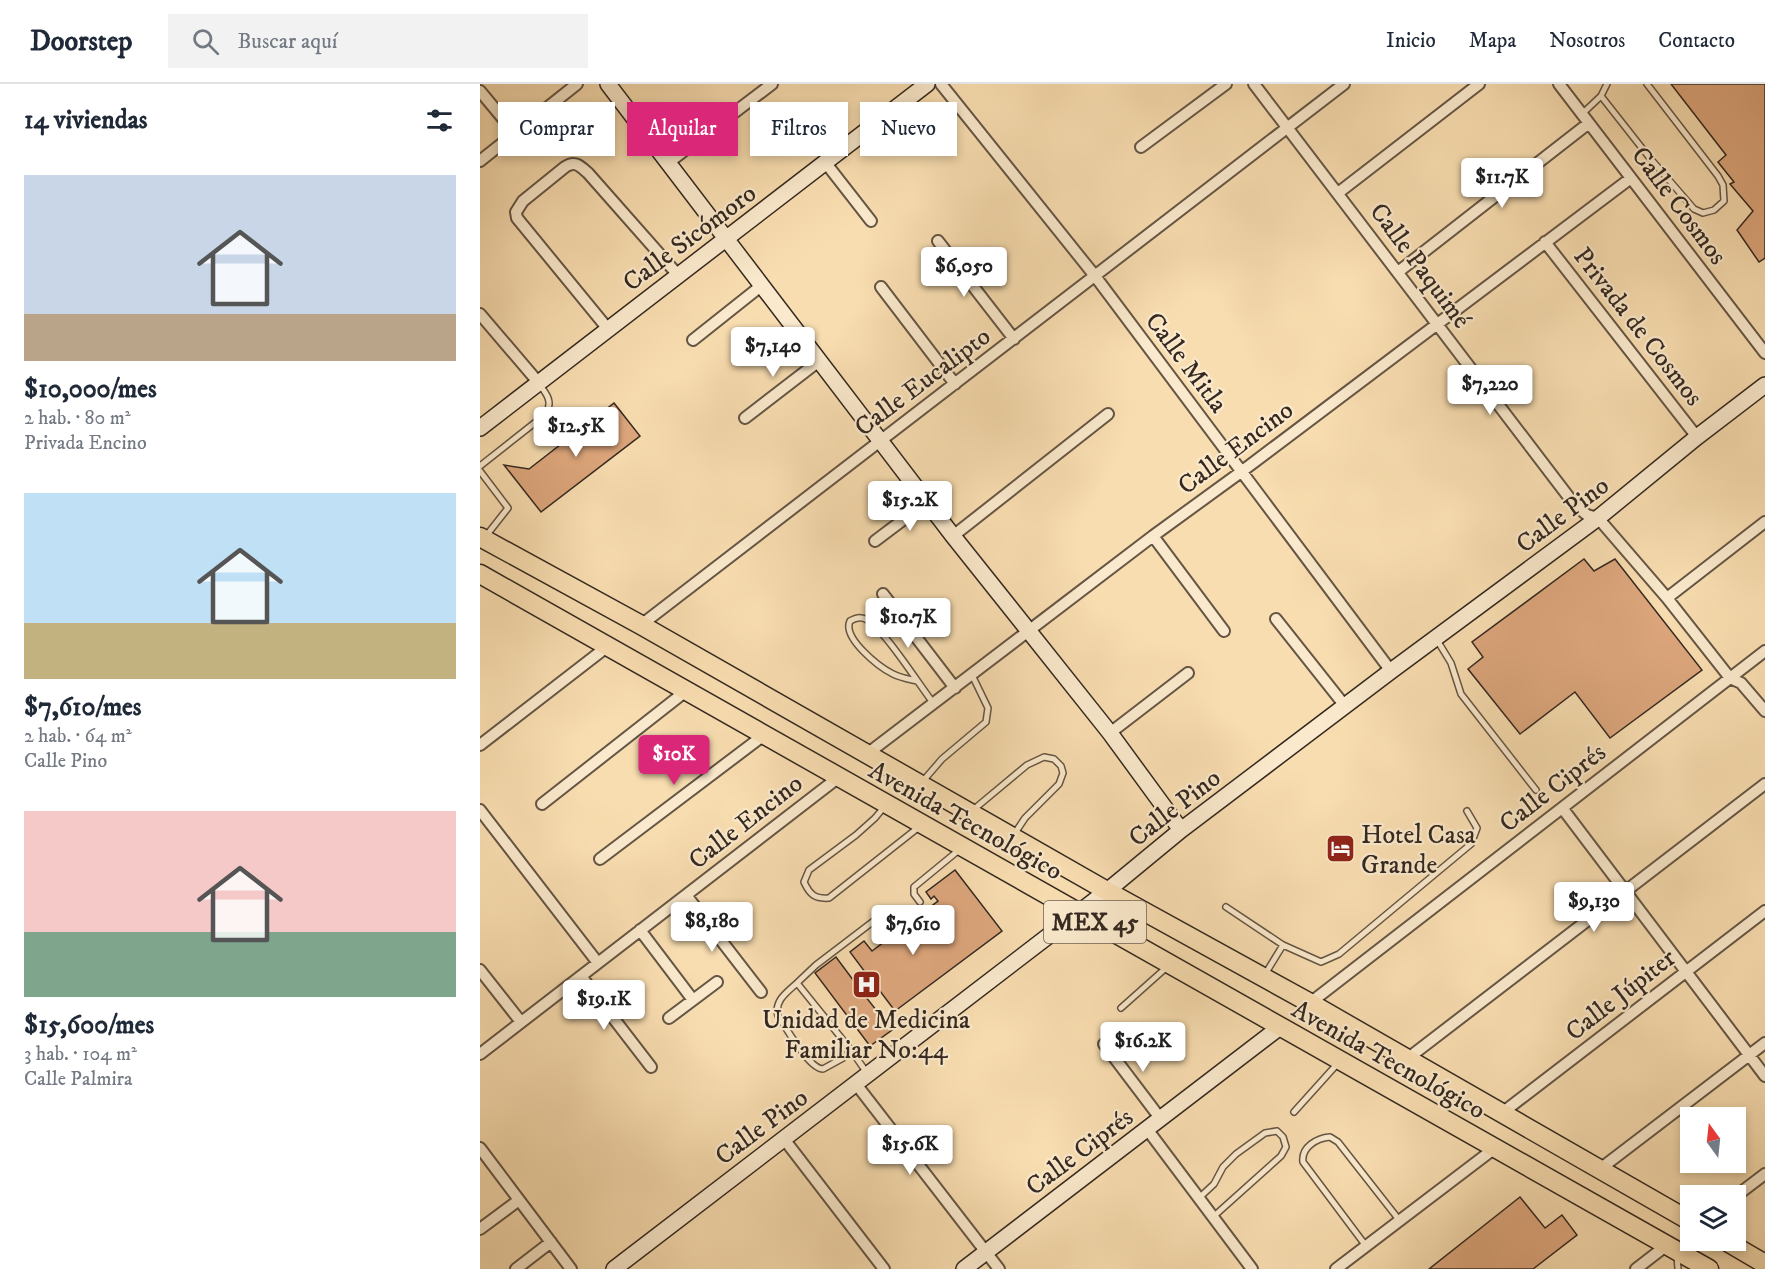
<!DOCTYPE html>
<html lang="es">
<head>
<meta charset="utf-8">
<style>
  body { margin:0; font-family:"IM FELL DW Pica",serif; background:#f2f2f3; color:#1f2937; height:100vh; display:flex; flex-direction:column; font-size:22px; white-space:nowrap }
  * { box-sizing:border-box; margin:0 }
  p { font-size:20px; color:#747a83 }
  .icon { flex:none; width:33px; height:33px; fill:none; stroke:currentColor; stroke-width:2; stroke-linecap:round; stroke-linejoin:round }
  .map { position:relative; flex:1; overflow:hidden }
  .side { display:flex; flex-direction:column; background:#fff; width:480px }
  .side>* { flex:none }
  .guide { position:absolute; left:18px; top:18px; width:570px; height:54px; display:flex; gap:12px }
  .needle { width:39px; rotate:345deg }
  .controls { position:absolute; left:1200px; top:1023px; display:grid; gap:12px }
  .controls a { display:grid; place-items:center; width:66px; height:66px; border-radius:0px; background:#fff; box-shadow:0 3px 9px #0003; font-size:30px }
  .price { position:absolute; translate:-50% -51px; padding:0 14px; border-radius:6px; background:#fff; color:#222; font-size:20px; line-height:39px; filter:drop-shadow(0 2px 3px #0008) }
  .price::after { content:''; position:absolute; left:50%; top:36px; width:18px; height:14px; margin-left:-9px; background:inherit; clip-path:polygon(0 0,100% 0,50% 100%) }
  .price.active { background:#db2777; color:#fff }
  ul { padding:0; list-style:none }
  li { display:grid; align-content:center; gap:12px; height:318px; padding:0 24px }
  li span { display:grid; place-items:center; height:186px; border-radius:0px; color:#555 }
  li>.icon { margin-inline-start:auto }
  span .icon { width:108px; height:108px; fill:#fffc; stroke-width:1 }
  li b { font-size:26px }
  h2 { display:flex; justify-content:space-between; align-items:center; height:72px; padding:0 24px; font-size:26px }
  .pill { padding:0 21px; border-radius:0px; background:#fff; box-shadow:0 3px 9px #0003; font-size:21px; line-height:54px }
  .pill.active { background:#db2777; color:#fff }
  header { display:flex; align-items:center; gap:36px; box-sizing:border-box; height:84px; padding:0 30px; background:#fff; border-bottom:2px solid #e0e1e3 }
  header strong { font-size:28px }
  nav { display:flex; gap:33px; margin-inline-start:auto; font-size:21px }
  .search { width:420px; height:54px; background:#f2f2f3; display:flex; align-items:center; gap:15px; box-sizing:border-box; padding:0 21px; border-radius:0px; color:#747a83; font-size:22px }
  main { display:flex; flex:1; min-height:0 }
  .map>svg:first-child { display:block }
  .building { fill:#dda67c; stroke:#342820; stroke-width:1.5 }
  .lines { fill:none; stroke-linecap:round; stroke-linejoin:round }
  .lane-casing { stroke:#655544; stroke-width:8 }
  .street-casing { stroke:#655544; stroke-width:14 }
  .secondary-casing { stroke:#342820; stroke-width:18 }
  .primary-casing { stroke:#342820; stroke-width:21 }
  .lane { stroke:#fae9cc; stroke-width:5 }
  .street { stroke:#fae9cc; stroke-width:10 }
  .secondary { stroke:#fae9cc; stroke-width:15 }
  .primary { stroke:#f8ddb0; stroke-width:18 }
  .labels { text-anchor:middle; stroke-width:4.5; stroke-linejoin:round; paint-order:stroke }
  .shield { fill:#fae9cc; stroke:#6f6254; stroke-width:1.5 }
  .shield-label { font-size:24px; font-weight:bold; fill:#342820 }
  .street-label { font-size:26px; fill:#342820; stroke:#fae9cc }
  .poi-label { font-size:26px; fill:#342820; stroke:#fae9cc; text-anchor:start }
</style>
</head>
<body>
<header>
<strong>Doorstep</strong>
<div class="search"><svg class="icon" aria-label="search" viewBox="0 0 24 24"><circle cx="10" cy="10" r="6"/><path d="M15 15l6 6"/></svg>Buscar aquí</div>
<nav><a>Inicio</a><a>Mapa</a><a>Nosotros</a><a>Contacto</a></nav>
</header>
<main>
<section class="side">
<h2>14 viviendas<svg class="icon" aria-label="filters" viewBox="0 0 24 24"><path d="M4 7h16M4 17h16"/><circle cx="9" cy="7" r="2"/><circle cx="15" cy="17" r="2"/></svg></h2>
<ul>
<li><span style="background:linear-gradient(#c9d6e8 75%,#b9a48a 0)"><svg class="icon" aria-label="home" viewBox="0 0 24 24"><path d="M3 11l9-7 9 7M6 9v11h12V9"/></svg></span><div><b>$10,000/mes</b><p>2 hab. · 80 m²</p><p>Privada Encino</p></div></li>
<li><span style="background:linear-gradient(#bfe0f5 70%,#c2b280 0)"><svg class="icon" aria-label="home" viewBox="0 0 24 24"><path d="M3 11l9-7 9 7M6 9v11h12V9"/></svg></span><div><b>$7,610/mes</b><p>2 hab. · 64 m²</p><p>Calle Pino</p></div></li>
<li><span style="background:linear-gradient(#f6c9c9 65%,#7fa58c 0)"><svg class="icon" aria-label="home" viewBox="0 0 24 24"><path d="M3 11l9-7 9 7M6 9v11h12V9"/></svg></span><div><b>$15,600/mes</b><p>3 hab. · 104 m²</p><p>Calle Palmira</p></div></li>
</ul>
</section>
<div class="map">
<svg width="1285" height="1185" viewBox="0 0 1285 1185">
  <rect width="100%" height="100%" fill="#f8ddb0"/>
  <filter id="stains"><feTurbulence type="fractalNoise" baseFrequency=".00333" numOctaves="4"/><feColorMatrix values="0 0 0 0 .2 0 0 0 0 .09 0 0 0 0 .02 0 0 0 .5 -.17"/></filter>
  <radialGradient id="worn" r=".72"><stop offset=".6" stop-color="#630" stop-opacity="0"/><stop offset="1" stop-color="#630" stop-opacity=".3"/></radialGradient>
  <path class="building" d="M1191 0H1285V174L1279 178 1257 146 1273 127 1250 100 1254 98 1238 78 1246 71Z
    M134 319 160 352 61 428 24 381 49 385Z
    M1104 475 1114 487 1135 475 1222 586 1130 654 1095 608 1040 650 988 585 1003 573 992 558Z
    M475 786 522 847 415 927 397 903 385 912 412 946 390 962 335 889 356 873 382 908 394 900 370 868 384 857 392 867 458 817 454 812 451 815 446 808Z
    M1040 1113 1065 1144 1082 1131 1097 1151 1053 1185H949Z"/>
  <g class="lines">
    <defs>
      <path id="lane" d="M1121 12 1169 73 1214 125 1223 129 1234 126 1244 117 1243 101 1238 92 1167 0
        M1102 30 1121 12 1127 0
        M0 382 66 330C73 318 67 310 59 300
        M0 387 28 424 6 452
        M957 556 971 579 981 610 1056 706
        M437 597C428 595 421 594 413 590 399 583 362 554 370 537 375 534 381 532 387 536 404 545 440 602 454 620
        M443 697 462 675 506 638 508 624 492 591
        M405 722 395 734 376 751 329 786 324 798C330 811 335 815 349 814L439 743
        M493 726 547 681 564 673 574 675 581 682 583 689 579 700 545 734 535 749
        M440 818 434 810V803L479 766
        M746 823 803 861
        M784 892 803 861 841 878 859 870 991 760 997 744 987 727
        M317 899 371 966 363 974 343 985C329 985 307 945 298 932 294 917 306 909 317 899Z
        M317 899 336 881 399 833
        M641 924 687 883
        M371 966 387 989
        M814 1028 859 978
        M719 1114 734 1100 743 1083 756 1070 785 1049 797 1047 803 1053 806 1063 801 1072 733 1133
        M886 1162 823 1078C821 1063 837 1054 850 1053L858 1058 920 1137
        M1197 1172 1198 1185"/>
      <path id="street" d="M461 0 615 192 911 587
        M774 0 1094 420 1107 431 1118 434 1187 514 1250 594 1261 599 1285 627
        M1079 0 1285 269
        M0 7 35 49
        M661 63 746 0
        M0 77 97 0
        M345 78 391 137
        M188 79 292 0
        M858 109 999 0
        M458 157 534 255
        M1065 158 1217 353
        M918 188 1109 39
        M401 203 475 300
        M0 230 58 298
        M128 245 37 134 36 128 43 117 85 83C95 76 100 82 108 89L198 191
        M213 256 281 202
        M265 334 339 277
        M473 452 628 330
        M673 452 744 547
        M395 457 448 417
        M403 510 475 604
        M1187 514 1285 438
        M796 535 865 622
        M161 541 864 0
        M630 649 708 589
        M0 661 128 562
        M387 670 673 452 761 388 1151 94
        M62 720 206 607
        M1083 725 1285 992
        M0 726 118 879
        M120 775 284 651
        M206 811 281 908
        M160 846 213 916
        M0 886 41 938
        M101 892 171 983
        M830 919 1285 567
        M189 934 237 898
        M624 960 680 1034
        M0 970 359 693
        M927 975 1285 700
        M376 1000 519 1185
        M1022 1029 1285 827
        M667 1045 772 1185
        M304 1055 404 1185
        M0 1064 91 1185
        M1120 1085 1285 959
        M1256 1112 1285 1090
        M0 1145 39 1116
        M36 1185 71 1158
        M856 1185 1015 1064
        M1156 1185 1187 1161"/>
      <path id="secondary" d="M128 0 473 452 630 649 701 746
        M0 344 447 0
        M134 1185 627 807 701 746 911 587 1118 434 1217 353 1285 301
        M484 1185 800 943"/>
      <path id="primary" d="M0 453 161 541 627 807 830 919 1210 1137
        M0 490 1229 1185
        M1244 1156 1285 1180"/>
    </defs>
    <use href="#lane" class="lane-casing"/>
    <use href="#street" class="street-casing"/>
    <use href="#secondary" class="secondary-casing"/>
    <use href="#primary" class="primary-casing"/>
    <use href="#lane" class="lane"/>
    <use href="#street" class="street"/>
    <use href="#secondary" class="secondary"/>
    <use href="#primary" class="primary"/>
  </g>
  <defs>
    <symbol id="hotel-square" viewBox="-11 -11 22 22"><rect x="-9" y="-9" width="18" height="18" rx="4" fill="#8f2418" stroke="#fae9cc"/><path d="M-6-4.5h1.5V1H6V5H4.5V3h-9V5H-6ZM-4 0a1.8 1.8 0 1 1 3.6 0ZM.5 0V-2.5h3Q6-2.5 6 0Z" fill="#fff"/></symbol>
    <symbol id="hospital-square" viewBox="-11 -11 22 22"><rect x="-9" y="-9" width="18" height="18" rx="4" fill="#8f2418" stroke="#fae9cc"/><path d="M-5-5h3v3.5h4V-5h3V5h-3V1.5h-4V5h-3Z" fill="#fff"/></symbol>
  </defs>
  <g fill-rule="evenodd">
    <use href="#hotel-square" x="844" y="748" width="33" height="33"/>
    <use href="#hospital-square" x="370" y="884" width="33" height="33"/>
  </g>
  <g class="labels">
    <rect class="shield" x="564" y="817" width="102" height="42" rx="4.5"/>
    <g class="shield-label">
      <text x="615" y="846">MEX 45</text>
    </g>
    <g class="street-label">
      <text transform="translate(1200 121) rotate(53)" y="9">Calle Cosmos</text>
      <text transform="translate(209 153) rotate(-37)" y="9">Calle Sicómoro</text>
      <text transform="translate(941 181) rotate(53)" y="9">Calle Paquimé</text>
      <text transform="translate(1159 242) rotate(52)" y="9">Privada de Cosmos</text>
      <text transform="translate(707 278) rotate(53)" y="9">Calle Mitla</text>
      <text transform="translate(442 297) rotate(-37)" y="9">Calle Eucalipto</text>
      <text transform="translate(755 363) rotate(-37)" y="9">Calle Encino</text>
      <text transform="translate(1082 430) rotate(-37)" y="9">Calle Pino</text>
      <text transform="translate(1072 703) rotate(-38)" y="9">Calle Ciprés</text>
      <text transform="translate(694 723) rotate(-38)" y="9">Calle Pino</text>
      <text transform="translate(486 736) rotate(29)" y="9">Avenida Tecnológico</text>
      <text transform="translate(265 737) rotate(-38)" y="9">Calle Encino</text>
      <text transform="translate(1140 910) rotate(-38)" y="9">Calle Júpiter</text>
      <text transform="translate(909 975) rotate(29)" y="9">Avenida Tecnológico</text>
      <text transform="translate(281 1042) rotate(-37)" y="9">Calle Pino</text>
      <text transform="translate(599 1067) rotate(-37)" y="9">Calle Ciprés</text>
    </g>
    <g class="poi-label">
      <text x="881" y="759">Hotel Casa<tspan x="881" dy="30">Grande</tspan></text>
      <text x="386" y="944" text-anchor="middle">Unidad de Medicina<tspan x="386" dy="30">Familiar No:44</tspan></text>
    </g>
  </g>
  <rect width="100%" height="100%" filter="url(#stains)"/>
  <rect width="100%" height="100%" fill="url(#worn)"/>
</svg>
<div class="controls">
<a><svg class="needle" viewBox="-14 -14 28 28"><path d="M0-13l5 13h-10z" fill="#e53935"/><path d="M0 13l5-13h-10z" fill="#747a83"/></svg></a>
<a><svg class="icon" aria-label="layers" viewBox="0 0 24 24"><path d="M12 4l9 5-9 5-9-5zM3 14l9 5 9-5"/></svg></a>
</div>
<b class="price" style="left:1022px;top:125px">$11.7K</b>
<b class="price" style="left:484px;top:214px">$6,050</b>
<b class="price" style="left:293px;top:294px">$7,140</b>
<b class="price" style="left:1010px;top:332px">$7,220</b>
<b class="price" style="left:96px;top:374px">$12.5K</b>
<b class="price" style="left:430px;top:448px">$15.2K</b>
<b class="price" style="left:428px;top:565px">$10.7K</b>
<b class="price active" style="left:194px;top:702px">$10K</b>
<b class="price" style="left:1114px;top:849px">$9,130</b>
<b class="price" style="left:232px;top:869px">$8,180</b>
<b class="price" style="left:433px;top:872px">$7,610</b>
<b class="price" style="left:124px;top:947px">$19.1K</b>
<b class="price" style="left:663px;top:989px">$16.2K</b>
<b class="price" style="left:430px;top:1092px">$15.6K</b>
<div class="guide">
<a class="pill">Comprar</a>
<a class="pill active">Alquilar</a>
<a class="pill">Filtros</a>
<a class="pill">Nuevo</a>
</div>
</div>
</main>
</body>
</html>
